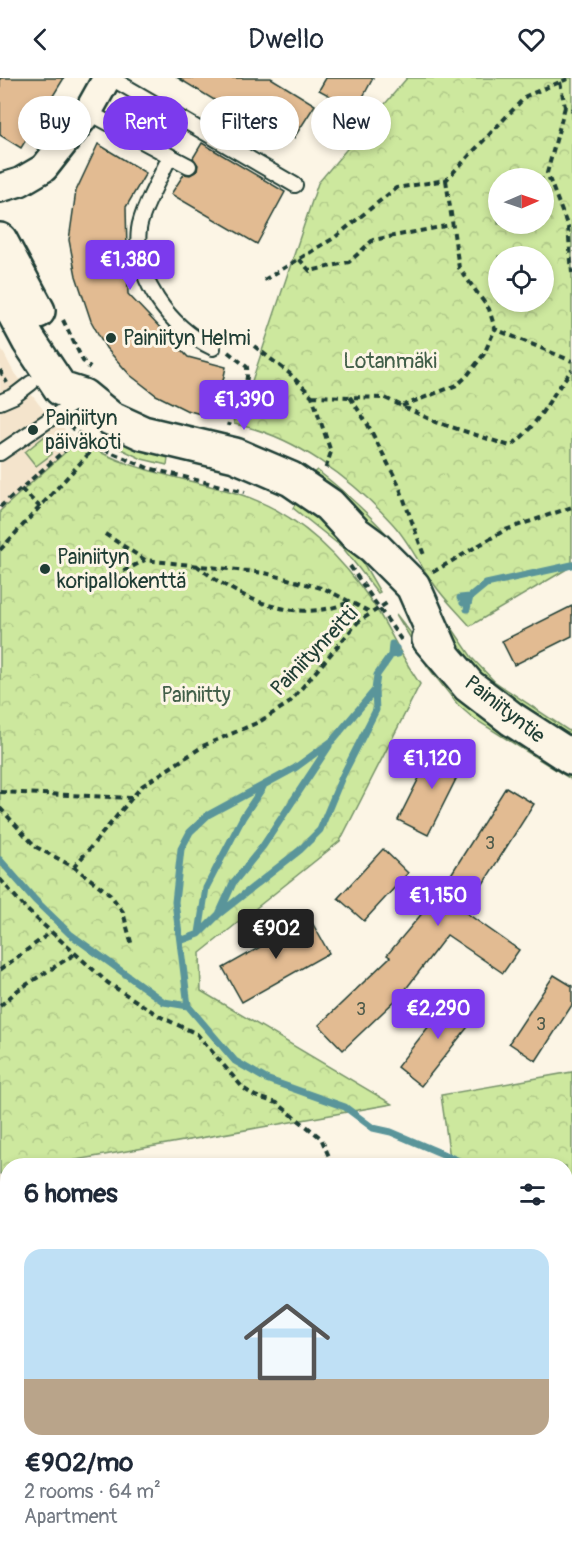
<!DOCTYPE html>
<html lang="en">
<head>
<meta charset="utf-8">
<style>
  body { margin:0; font-family:Pangolin,sans-serif; background:#f6f6f7; color:#1f2937; height:100vh; display:flex; flex-direction:column; font-size:22px; white-space:nowrap }
  * { box-sizing:border-box; margin:0 }
  p { font-size:20px; color:#747a83 }
  .icon { flex:none; width:33px; height:33px; fill:none; stroke:currentColor; stroke-width:2; stroke-linecap:round; stroke-linejoin:round }
  .map { position:relative; flex:1; overflow:hidden }
  .side { position:absolute; left:0px; top:1080px; width:573px; height:402px; display:flex; flex-direction:column; background:#fff; border-radius:24px 24px 0 0; box-shadow:0 3px 9px #0003 }
  .side>* { flex:none }
  .top-card { position:absolute; left:18px; top:18px; width:537px; height:54px; display:flex; gap:12px }
  .needle { width:39px; rotate:88deg }
  .buttons { position:absolute; left:488px; top:90px; display:grid; gap:12px }
  .buttons a { display:grid; place-items:center; width:66px; height:66px; border-radius:50%; background:#fff; box-shadow:0 3px 9px #0003; font-size:30px }
  .price { position:absolute; translate:-50% -51px; padding:0 14px; border-radius:6px; background:#7c3aed; color:#fff; font-size:20px; line-height:39px; filter:drop-shadow(0 2px 3px #0008) }
  .price::after { content:''; position:absolute; left:50%; top:36px; width:18px; height:14px; margin-left:-9px; background:inherit; clip-path:polygon(0 0,100% 0,50% 100%) }
  .price.selected { background:#222; color:#fff }
  ul { padding:0; list-style:none }
  li { display:grid; align-content:center; gap:12px; height:318px; padding:0 24px }
  li span { display:grid; place-items:center; height:186px; border-radius:18px; color:#555 }
  li>.icon { margin-inline-start:auto }
  span .icon { width:108px; height:108px; fill:#fffc; stroke-width:1 }
  li b { font-size:26px }
  h2 { display:flex; justify-content:space-between; align-items:center; height:72px; padding:0 24px; font-size:26px }
  .pill { padding:0 21px; border-radius:27px; background:#fff; box-shadow:0 3px 9px #0003; font-size:21px; line-height:54px }
  .pill.selected { background:#7c3aed; color:#fff }
  header { display:flex; justify-content:space-between; align-items:center; height:78px; padding:0 24px; background:#fff; font-size:27px; font-weight:600 }
  .map>svg:first-child { display:block }
  .built { fill:#f4e4cc }
  .grass { fill:#cde89e; stroke:#769269; stroke-width:1.5 }
  .forest { fill:url(#forest-crowns); stroke:#769269; stroke-width:1.5; fill-rule:evenodd }
  .lines { fill:none; stroke-linecap:round; stroke-linejoin:round }
  .stream { stroke:#5a959a; stroke-width:7 }
  .building { fill:#e2bb92; stroke:#1f3d34; stroke-width:1.5 }
  .service-casing { stroke:#1f3d34; stroke-width:18 }
  .minor-casing { stroke:#1f3d34; stroke-width:32 }
  .tertiary-casing { stroke:#1f3d34; stroke-width:38 }
  .path { stroke:#1f3d34; stroke-width:4; stroke-dasharray:6 4.5; stroke-linecap:butt }
  .service { stroke:#fcf5e5; stroke-width:14 }
  .minor { stroke:#fcf5e5; stroke-width:27 }
  .tertiary { stroke:#fcf5e5; stroke-width:33 }
  .poi-dot { fill:#1f3d34; stroke:#fcf5e5; stroke-width:2 }
  .labels { text-anchor:middle; stroke-width:6; stroke-linejoin:round; paint-order:stroke }
  .number-label { font-size:18px; fill:#505c4c }
  .poi-label { font-size:21px; fill:#1f3d34; stroke:#fcf5e5; text-anchor:start }
  .park-label { font-size:21px; fill:#425f49; stroke:#fcf5e5 }
  .street-label { font-size:21px; fill:#1f3d34; stroke:#fcf5e5 }
</style>
</head>
<body>
<header><svg class="icon" aria-label="back" viewBox="0 0 24 24"><path d="M15 5l-7 7 7 7"/></svg>Dwello<svg class="icon" aria-label="heart" viewBox="0 0 24 24"><path d="M12 20l-8-8c-3-5 5-10 8-4 3-6 11-1 8 4z"/></svg></header>
<div class="map">
<svg width="572" height="1482" viewBox="0 0 572 1482">
  <defs>
    <pattern id="forest-crowns" width="20" height="18" patternUnits="userSpaceOnUse" patternTransform="scale(1.5)"><rect width="20" height="18" fill="#cde89e"/><path d="M2 6a3 3 0 1 1 6 0M12 15a3 3 0 1 1 6 0" fill="none" stroke="#b0c889"/></pattern>
  </defs>
  <rect width="100%" height="100%" fill="#fcf5e5"/>
  <filter id="ink" filterUnits="userSpaceOnUse"><feTurbulence type="fractalNoise" baseFrequency=".0167" numOctaves="2"/><feDisplacementMap in="SourceGraphic" scale="12" xChannelSelector="R" yChannelSelector="G"/><feConvolveMatrix kernelMatrix="1 2 1 2 8 2 1 2 1" color-interpolation-filters="sRGB"/></filter>
  <g filter="url(#ink)">
    <path class="built" d="M0 268 12 291 51 342 79 362 0 433Z"/>
    <path class="grass" d="M45 358 52 370V376L36 388 25 374Z
      M109 358 169 374 167 387 142 381 106 364Z
      M317 392C349 417 377 443 403 475L311 397Z
      M299 419 351 464 380 514 378 515 343 470 293 430Z
      M429 516 473 581 495 604 572 655V665L468 591Z
      M396 536 452 608 572 692V702L473 640 458 627 428 589Z"/>
    <path class="forest" d="M407 0H572V488L470 548C458 534 444 521 434 506 419 487 409 463 392 445 352 401 294 357 234 346L233 339 245 324 318 105ZM543 100V146H498V100ZM543 178V224H498V178Z
      M79 362C128 394 184 399 239 416 297 434 341 478 374 527 391 553 402 581 420 606L340 763 200 875 201 913 392 1026 48 1087 8 1088 7 1095 0 1096V433Z
      M572 994V1275L566 1266V1088L451 1087 441 1017Z"/>
    <g class="lines">
      <path class="stream" d="M460 520 470 519 467 531
        M463 525 486 506 572 487
        M392 566 391 577 398 576
        M396 570 377 597 375 612 332 663 295 690 208 737 190 754 181 771 175 824 188 928 235 983 266 1001 345 1029 373 1050 391 1054 471 1088
        M0 782 35 822 70 856 164 924 188 928
        M219 836 300 772 320 752 342 699 376 632 375 612
        M199 855 206 810 243 739 263 709
        M180 863 199 856 219 836 233 805 263 768 329 668
        M566 1162 572 1169"/>
    </g>
    <path class="building" d="M0 0H64L21 70 0 57Z
      M178 0H271L315 27 294 60 282 53 277 60Z
      M326 0H373L356 32 319 12Z
      M202 65 285 114 257 166 171 116 184 96 190 97 197 93 198 87 193 80Z
      M98 66 146 95 126 129 128 216 188 279 226 289 215 340 186 332 156 317 130 297 106 270 91 243 76 198 69 162 76 113Z
      M572 528V558L514 587 502 563Z
      M436 666 466 681 428 757 398 742Z
      M506 709 534 726 465 834 519 872 503 895 447 857 402 916 343 972 319 947 390 879 387 877 440 814Z
      M383 771 408 795 364 843 338 820Z
      M310 841 329 875 242 924 223 890Z
      M554 897 572 908V927L536 983 509 965Z
      M454 916 479 935 421 1008 397 989Z"/>
    <g class="lines">
      <defs>
        <path id="service" d="M111 0 295 107
          M88 34 170 78C162 96 141 133 139 151 133 200 169 249 213 270
          M170 78 189 88
          M0 324 14 318 31 305
          M0 375 81 320"/>
        <path id="minor" d="M0 110 20 104 44 90 88 34 107 0
          M0 1276 8 1274
          M566 1307 572 1315"/>
        <path id="tertiary" d="M0 162 38 233
          M0 209 29 263 61 311 83 318 110 340 143 355 235 377 291 401 329 427 355 455 374 469 413 508 443 576
          M429 561 469 608 512 641 572 680
          M566 1456 572 1451
          M524 1482 536 1474"/>
      </defs>
      <use href="#service" class="service-casing"/>
      <use href="#minor" class="minor-casing"/>
      <use href="#tertiary" class="tertiary-casing"/>
      <path class="path" d="M560 4 565 29 572 32
        M565 29 547 95 568 149 572 195
        M446 102 459 190 489 231 495 251 572 283
        M299 181 310 193 349 184 373 162 451 147
        M264 202 334 160 396 110 446 102 526 18 570 0
        M63 242 83 283 90 290
        M254 268 289 295 312 318 331 374 325 392
        M228 274 247 289C249 316 234 324 228 348
        M0 292 7 305
        M312 318 385 320 436 344 510 368C537 351 551 316 572 292
        M350 319 368 347 398 405 425 480
        M402 328 457 307 466 299 484 276 495 251
        M69 348 96 368 148 390 245 414
        M21 411 40 429
        M0 429 81 358
        M105 456 145 482 265 495 325 511 372 535
        M0 472 96 368
        M196 487C238 521 298 548 351 523
        M350 488 402 563
        M433 494 505 452 572 429
        M114 498 145 482
        M0 714 133 720
        M0 730 36 769 74 789 110 816 123 834 132 868
        M74 789 142 708 205 667 259 644 289 625 358 544 390 523
        M0 801 27 832 108 905 161 939 197 956 243 1010 255 1018 277 1025 321 1060 333 1088
        M0 892 51 854
        M0 928 18 912 75 876"/>
      <use href="#service" class="service"/>
      <use href="#minor" class="minor"/>
      <use href="#tertiary" class="tertiary"/>
    </g>
  </g>
  <g class="poi-dot">
    <circle cx="111" cy="260" r="6"/>
    <circle cx="33" cy="352" r="6"/>
    <circle cx="45" cy="491" r="6"/>
  </g>
  <g class="labels">
    <g class="number-label">
      <text x="490" y="771">3</text>
      <text x="361" y="937">3</text>
      <text x="541" y="952">3</text>
    </g>
    <g class="poi-label">
      <text x="123" y="267">Painiityn Helmi</text>
      <text x="45" y="347">Painiityn<tspan x="45" dy="24">päiväkoti</tspan></text>
      <text x="57" y="486">Painiityn<tspan x="57" dy="24">koripallokenttä</tspan></text>
    </g>
    <g class="park-label">
      <text x="390" y="290">Lotanmäki</text>
      <text x="196" y="624">Painiitty</text>
    </g>
    <g class="street-label">
      <text transform="translate(314 573) rotate(-46)" y="7">Painiitynreitti</text>
      <text transform="translate(505 631) rotate(38)" y="7">Painiityntie</text>
    </g>
  </g>
</svg>
<div class="buttons">
<a><svg class="needle" viewBox="-14 -14 28 28"><path d="M0-13l5 13h-10z" fill="#e53935"/><path d="M0 13l5-13h-10z" fill="#747a83"/></svg></a>
<a><svg class="icon" aria-label="locate" viewBox="0 0 24 24"><circle cx="12" cy="12" r="6"/><path d="M12 2v4M12 18v4M2 12h4M18 12h4"/></svg></a>
</div>
<b class="price" style="left:130px;top:213px">€1,380</b>
<b class="price" style="left:244px;top:353px">€1,390</b>
<b class="price" style="left:432px;top:712px">€1,120</b>
<b class="price" style="left:438px;top:849px">€1,150</b>
<b class="price selected" style="left:276px;top:882px">€902</b>
<b class="price" style="left:438px;top:962px">€2,290</b>
<div class="top-card">
<a class="pill">Buy</a>
<a class="pill selected">Rent</a>
<a class="pill">Filters</a>
<a class="pill">New</a>
</div>
<section class="side">
<h2>6 homes<svg class="icon" aria-label="filters" viewBox="0 0 24 24"><path d="M4 7h16M4 17h16"/><circle cx="9" cy="7" r="2"/><circle cx="15" cy="17" r="2"/></svg></h2>
<ul>
<li><span style="background:linear-gradient(#bfe0f5 70%,#b9a48a 0)"><svg class="icon" aria-label="home" viewBox="0 0 24 24"><path d="M3 11l9-7 9 7M6 9v11h12V9"/></svg></span><div><b>€902/mo</b><p>2 rooms · 64 m²</p><p>Apartment</p></div></li>
</ul>
</section>
</div>
</body>
</html>
